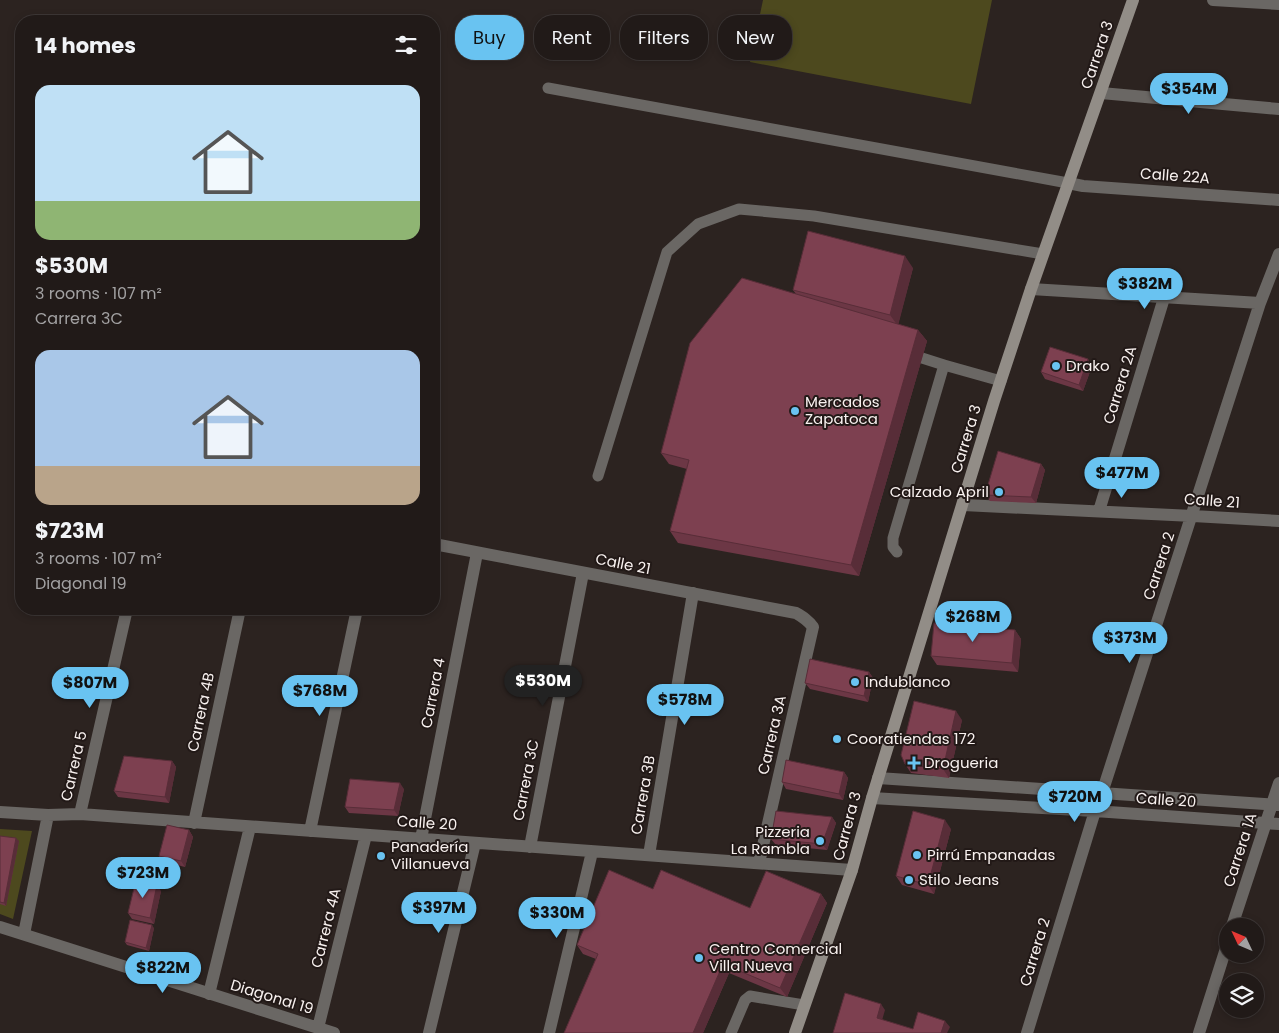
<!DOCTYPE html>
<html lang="en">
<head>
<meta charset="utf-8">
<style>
  body { margin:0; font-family:Poppins,sans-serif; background:#292321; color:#f1f3f6; height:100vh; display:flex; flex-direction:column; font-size:19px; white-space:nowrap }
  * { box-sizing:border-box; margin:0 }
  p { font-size:16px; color:#a2a1a2 }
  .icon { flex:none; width:28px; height:28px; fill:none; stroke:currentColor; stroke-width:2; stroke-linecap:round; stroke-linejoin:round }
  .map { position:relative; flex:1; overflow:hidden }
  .sheet { position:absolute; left:15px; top:15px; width:425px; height:600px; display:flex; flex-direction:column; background:#211a18; border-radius:20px; box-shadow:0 2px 8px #0003,0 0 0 1px #3e3837 }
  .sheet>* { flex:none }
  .hud { position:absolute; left:455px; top:15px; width:475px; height:45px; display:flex; gap:10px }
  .needle { width:32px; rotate:314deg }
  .buttons { position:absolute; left:1219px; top:918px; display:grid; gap:10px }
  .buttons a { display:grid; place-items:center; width:45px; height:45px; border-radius:50%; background:#211a18; box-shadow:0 2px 8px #0003,0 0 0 1px #3e3837; font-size:25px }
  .price { position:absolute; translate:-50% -42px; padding:0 11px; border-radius:18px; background:#69c3f1; color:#111; font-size:16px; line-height:32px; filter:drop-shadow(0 1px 2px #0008) }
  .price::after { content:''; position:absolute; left:50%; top:30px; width:15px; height:11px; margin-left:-8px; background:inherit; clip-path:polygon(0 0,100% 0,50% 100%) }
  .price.selected { background:#222; color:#fff }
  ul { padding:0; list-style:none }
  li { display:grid; align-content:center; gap:10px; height:265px; padding:0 20px }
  li span { display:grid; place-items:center; height:155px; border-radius:15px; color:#555 }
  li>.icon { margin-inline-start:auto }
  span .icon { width:90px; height:90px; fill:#fffc; stroke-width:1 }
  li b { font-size:21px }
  h2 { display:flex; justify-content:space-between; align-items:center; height:60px; padding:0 20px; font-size:21px }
  .pill { padding:0 18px; border-radius:20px; background:#211a18; box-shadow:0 2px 8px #0003,0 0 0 1px #3e3837; font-size:18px; line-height:45px }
  .pill.selected { background:#69c3f1; color:#111 }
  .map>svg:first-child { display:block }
  .green { fill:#4d491e }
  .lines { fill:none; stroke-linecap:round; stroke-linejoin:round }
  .lane { stroke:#6a6764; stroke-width:11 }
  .street { stroke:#6a6764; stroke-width:12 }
  .secondary { stroke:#928d87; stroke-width:12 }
  .wall { fill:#6c3745 }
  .shaded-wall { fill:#582d38 }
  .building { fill:#7d4050; stroke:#582d38 }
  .poi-dot { fill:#69c3f1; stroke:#221917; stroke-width:2 }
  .labels { text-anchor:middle; stroke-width:4; stroke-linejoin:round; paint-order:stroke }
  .street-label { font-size:15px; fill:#f8f1ef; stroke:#221917 }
  .poi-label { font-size:15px; fill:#f8f1ef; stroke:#221917; text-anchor:start }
</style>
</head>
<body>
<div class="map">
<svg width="1279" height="1033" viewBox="0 0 1279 1033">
  <rect width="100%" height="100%" fill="#2c2320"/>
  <path class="green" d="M763 0H992L971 104 750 62Z
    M0 829 32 831 13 919 0 914Z"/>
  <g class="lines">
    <path class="lane" d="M548 88 1068 183
      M922 358 944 365
      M598 476 667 252 698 224 739 209 814 216 1043 254
      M897 552 893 547V538L944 365 1001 381
      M731 1033 745 1000 750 996 804 1005"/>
    <path class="street" d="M1213 0 1279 4
      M1101 93 1279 109
      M1068 183 1083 186 1279 200
      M1031 289 1260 303
      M963 505 1193 516 1279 521
      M1099 511 1164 298
      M434 544 796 613C803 617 808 620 813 627L759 863
      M878 778 1279 805
      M872 798 1095 811 1279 824
      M0 812 48 815 80 814 852 870
      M80 814 127 609
      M194 823 240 609
      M310 831 357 609
      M421 839 477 553
      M530 847 583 573
      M649 855 693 593
      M1232 926 1279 783
      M0 927 334 1033
      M24 934 48 815
      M209 994 250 827
      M318 1028 366 835
      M429 1033 475 843
      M549 1033 592 852
      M1027 1033 1095 811 1102 793 1260 303 1279 254
      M1199 1033 1228 942"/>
    <path class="secondary" d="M795 1033 852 870 872 798 994 401 1031 289 1133 0"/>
  </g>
  <path class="wall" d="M913 268 898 324 918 330 927 341 859 576 678 543 670 531 687 469 669 464 661 453 796 294 793 290Z
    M1092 366 1083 391 1045 379 1041 372Z
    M1041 464 1045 470 1036 503 990 501 985 495Z
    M1015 630 1021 639 1018 672 937 665 931 656Z
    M869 672 873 678 868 702 810 689 805 683Z
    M962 720 949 778 911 773 905 764Z
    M172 761 176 767 169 803 118 797 114 791Z
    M844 772 848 778 843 800 786 789 782 782Z
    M404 789 398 816 349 813 345 807Z
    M832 817 836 823 827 850 776 845 771 839Z
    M951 829 934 894 902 885 896 876Z
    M189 830 193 837 185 867 164 862 159 856Z
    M0 836 19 841 6 906 0 904Z
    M653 889 750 908 821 894 827 903 787 997 729 973 703 1033H564L596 959 583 954 577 945Z
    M161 891 154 924 132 919 128 913Z
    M154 928 149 951 127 945 125 942Z"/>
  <path class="shaded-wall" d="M905 256 913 268 898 326 890 315Z
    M918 330 927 341 859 576 851 565Z
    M1088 359 1092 366 1083 391 1079 385Z
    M1041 464 1045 470 1036 503 1031 497Z
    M1015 630 1021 639 1018 672 1012 663Z
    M869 672 873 678 868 702 864 696Z
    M956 711 962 720 949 778 943 769Z
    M172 761 176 767 169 803 165 797Z
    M844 772 848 778 843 800 839 794Z
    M400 783 404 789 398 816 394 810Z
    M832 817 836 823 827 850 822 844Z
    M945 820 951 829 934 894 928 885Z
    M189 830 193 837 185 867 181 861Z
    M16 838 19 841 6 906 4 903Z
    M157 885 161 891 154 924 150 918Z
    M821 894 827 903 787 997 780 988Z
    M152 925 154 928 149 951 146 948Z
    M723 964 729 973 703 1033H693Z
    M881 1004 885 1010 881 1024 877 1018Z
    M945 1021 950 1027 947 1033H941Z"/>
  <path class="building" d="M808 231 905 256 890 315 793 290Z
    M742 278 918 330 851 565 670 531 689 460 661 453 690 343Z
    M1050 347 1088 359 1079 385 1041 372Z
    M998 451 1041 464 1031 497 985 495Z
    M934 623 1015 630 1012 663 931 656Z
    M810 659 869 672 864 696 805 683Z
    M914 701 956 711 943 769 905 764 901 755Z
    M124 756 172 761 165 797 114 791Z
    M786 760 844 772 839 794 782 782Z
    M350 779 400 783 394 810 345 807Z
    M776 811 832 817 822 844 771 839Z
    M913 811 945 820 928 885 896 876Z
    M167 825 189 830 181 861 159 856Z
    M0 836 16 838 4 903 0 902Z
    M609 870 653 889 661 870 750 908 766 871 821 894 780 988 723 964 693 1033H564L598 954 577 945Z
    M136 880 157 885 150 918 128 913Z
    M130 920 152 925 146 948 125 942Z
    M845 993 881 1004 877 1018 913 1029 918 1012 945 1021 941 1033H833Z"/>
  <g class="poi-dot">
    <circle cx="1056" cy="366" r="5"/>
    <circle cx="795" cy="411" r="5"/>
    <circle cx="999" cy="492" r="5"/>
    <circle cx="855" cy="682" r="5"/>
    <circle cx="837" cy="739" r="5"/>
    <path d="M911.5 755.5h5v5h5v5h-5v5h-5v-5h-5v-5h5z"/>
    <circle cx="820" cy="841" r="5"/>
    <circle cx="917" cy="855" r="5"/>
    <circle cx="381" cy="856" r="5"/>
    <circle cx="909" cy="880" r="5"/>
    <circle cx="699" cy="958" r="5"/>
  </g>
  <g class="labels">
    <g class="street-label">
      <text transform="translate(1097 55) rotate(-71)" y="5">Carrera 3</text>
      <text transform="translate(1175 176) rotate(4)" y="5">Calle 22A</text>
      <text transform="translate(1120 385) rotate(-73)" y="5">Carrera 2A</text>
      <text transform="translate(966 439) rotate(-73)" y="5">Carrera 3</text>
      <text transform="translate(1212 501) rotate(4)" y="5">Calle 21</text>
      <text transform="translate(623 564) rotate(11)" y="5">Calle 21</text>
      <text transform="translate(1159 566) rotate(-72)" y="5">Carrera 2</text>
      <text transform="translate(433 693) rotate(-79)" y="5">Carrera 4</text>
      <text transform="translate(201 712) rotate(-78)" y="5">Carrera 4B</text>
      <text transform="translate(772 735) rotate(-77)" y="5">Carrera 3A</text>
      <text transform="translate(74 766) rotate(-77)" y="5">Carrera 5</text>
      <text transform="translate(526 780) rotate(-79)" y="5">Carrera 3C</text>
      <text transform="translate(643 795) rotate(-80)" y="5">Carrera 3B</text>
      <text transform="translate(1166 800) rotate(4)" y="5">Calle 20</text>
      <text transform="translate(427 823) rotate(4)" y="5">Calle 20</text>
      <text transform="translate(847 826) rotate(-75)" y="5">Carrera 3</text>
      <text transform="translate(1240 850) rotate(-72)" y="5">Carrera 1A</text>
      <text transform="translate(326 928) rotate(-76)" y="5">Carrera 4A</text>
      <text transform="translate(1035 952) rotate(-73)" y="5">Carrera 2</text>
      <text transform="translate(272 997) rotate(17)" y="5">Diagonal 19</text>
    </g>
    <g class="poi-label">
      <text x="1066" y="371">Drako</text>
      <text x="805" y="407">Mercados<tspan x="805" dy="17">Zapatoca</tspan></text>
      <text x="989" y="497" text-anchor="end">Calzado April</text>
      <text x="865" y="687">Indublanco</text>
      <text x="847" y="744">Cooratiendas 172</text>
      <text x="924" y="768">Drogueria</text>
      <text x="810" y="837" text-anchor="end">Pizzeria<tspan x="810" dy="17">La Rambla</tspan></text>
      <text x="391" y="852">Panadería<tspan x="391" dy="17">Villanueva</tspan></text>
      <text x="927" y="860">Pirrú Empanadas</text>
      <text x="919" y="885">Stilo Jeans</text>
      <text x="709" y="954">Centro Comercial<tspan x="709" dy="17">Villa Nueva</tspan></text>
    </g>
  </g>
</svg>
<div class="buttons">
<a><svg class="needle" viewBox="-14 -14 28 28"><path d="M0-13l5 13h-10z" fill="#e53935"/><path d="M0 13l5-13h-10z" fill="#a2a1a2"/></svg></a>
<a><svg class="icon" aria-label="layers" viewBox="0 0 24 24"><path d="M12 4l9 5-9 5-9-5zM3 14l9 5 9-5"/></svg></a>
</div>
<b class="price" style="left:1189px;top:115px">$354M</b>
<b class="price" style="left:1145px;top:310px">$382M</b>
<b class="price" style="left:1122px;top:499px">$477M</b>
<b class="price" style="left:973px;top:643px">$268M</b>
<b class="price" style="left:1130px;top:664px">$373M</b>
<b class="price selected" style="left:543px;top:707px">$530M</b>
<b class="price" style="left:90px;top:709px">$807M</b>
<b class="price" style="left:320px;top:717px">$768M</b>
<b class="price" style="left:685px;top:726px">$578M</b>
<b class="price" style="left:1075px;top:823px">$720M</b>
<b class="price" style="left:143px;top:899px">$723M</b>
<b class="price" style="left:439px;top:934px">$397M</b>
<b class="price" style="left:557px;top:939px">$330M</b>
<b class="price" style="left:163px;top:994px">$822M</b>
<div class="hud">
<a class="pill selected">Buy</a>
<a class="pill">Rent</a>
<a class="pill">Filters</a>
<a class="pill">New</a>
</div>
<section class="sheet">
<h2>14 homes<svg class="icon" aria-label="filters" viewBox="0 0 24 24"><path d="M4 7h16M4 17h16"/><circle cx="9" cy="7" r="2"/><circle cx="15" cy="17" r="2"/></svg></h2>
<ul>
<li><span style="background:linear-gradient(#bfe0f5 75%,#8fb573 0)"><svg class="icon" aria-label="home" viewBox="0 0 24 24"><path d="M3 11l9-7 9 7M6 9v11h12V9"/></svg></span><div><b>$530M</b><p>3 rooms · 107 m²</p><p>Carrera 3C</p></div></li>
<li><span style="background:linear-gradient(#a9c7e8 75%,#b9a48a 0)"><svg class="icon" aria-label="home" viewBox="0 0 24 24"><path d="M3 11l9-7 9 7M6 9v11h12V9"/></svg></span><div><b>$723M</b><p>3 rooms · 107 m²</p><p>Diagonal 19</p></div></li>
</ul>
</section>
</div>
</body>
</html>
